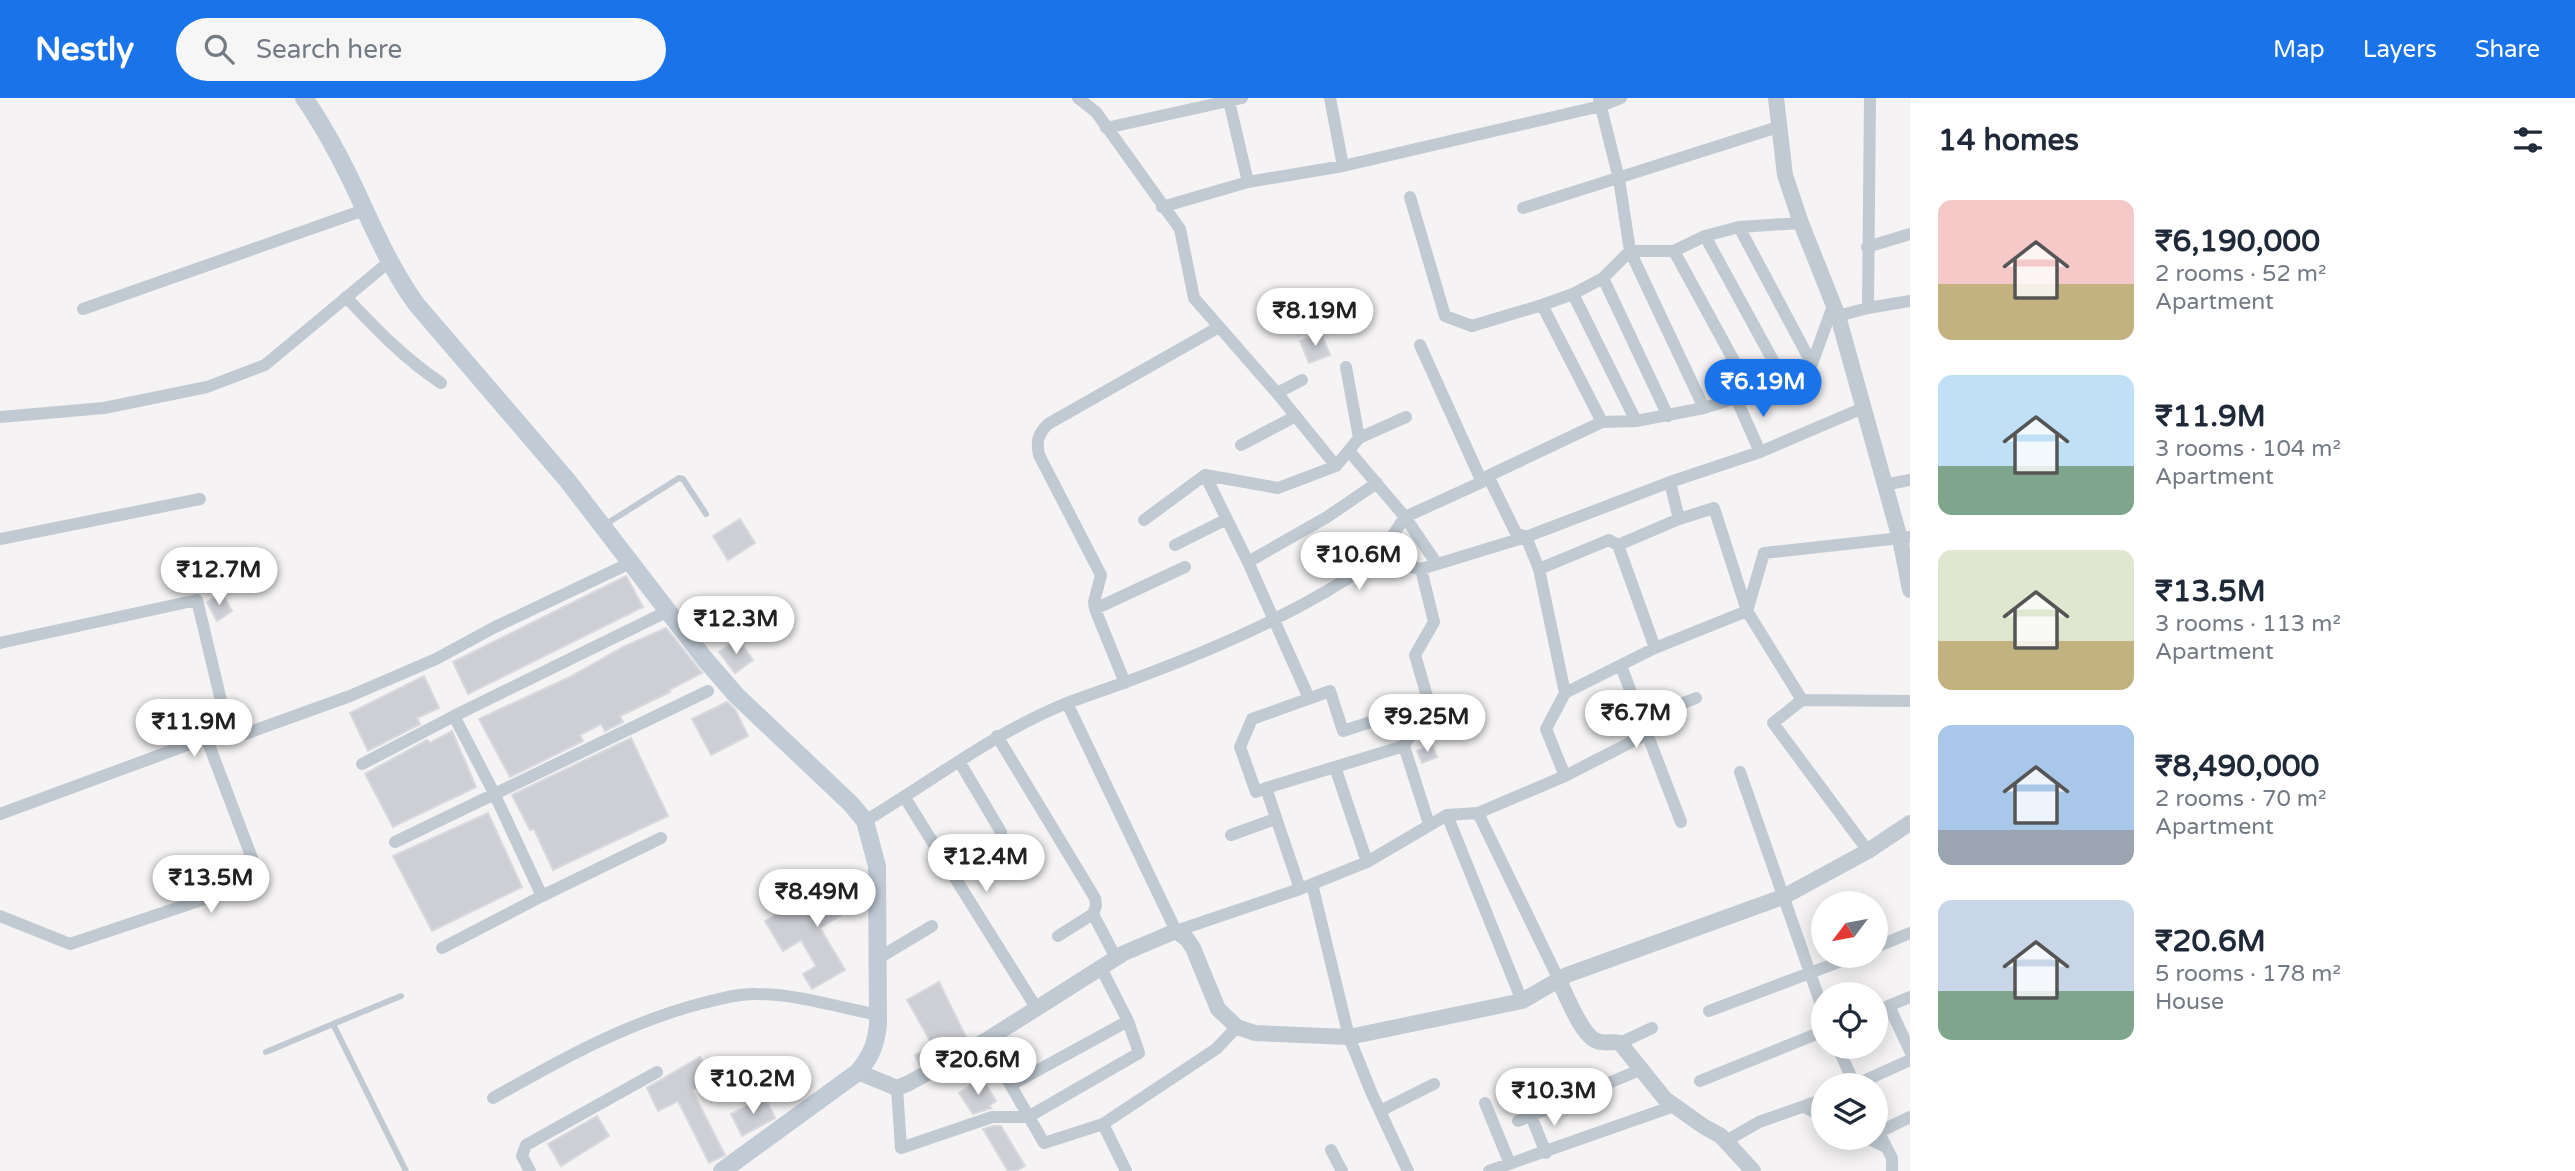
<!DOCTYPE html>
<html lang="en">
<head>
<meta charset="utf-8">
<style>
  body { margin:0; font-family:"Varela Round",sans-serif; background:#f6f6f7; color:#1f2937; height:100vh; display:flex; flex-direction:column; font-size:26px; white-space:nowrap }
  * { box-sizing:border-box; margin:0 }
  p { font-size:23px; color:#747a83 }
  .icon { flex:none; width:38px; height:38px; fill:none; stroke:currentColor; stroke-width:2; stroke-linecap:round; stroke-linejoin:round }
  .map { position:relative; flex:1; overflow:hidden }
  .side { display:flex; flex-direction:column; background:#fff; width:665px }
  .side>* { flex:none }
  .needle { width:46px; rotate:238deg }
  .tools { position:absolute; left:1811px; top:793px; display:grid; gap:14px }
  .tools a { display:grid; place-items:center; width:77px; height:77px; border-radius:50%; background:#fff; box-shadow:0 4px 18px #0003; font-size:35px }
  .price { position:absolute; translate:-50% -60px; padding:0 16px; border-radius:24px; background:#fff; color:#222; font-size:23px; line-height:46px; filter:drop-shadow(0 2px 4px #0008) }
  .price::after { content:''; position:absolute; left:50%; top:42px; width:21px; height:16px; margin-left:-10px; background:inherit; clip-path:polygon(0 0,100% 0,50% 100%) }
  .price.active { background:#1a73e8; color:#fff }
  ul { padding:0; list-style:none }
  li { display:flex; align-items:center; gap:21px; height:175px; padding:0 28px }
  li span { display:grid; place-items:center; flex:none; width:196px; height:140px; border-radius:14px; color:#555 }
  li>.icon { margin-inline-start:auto }
  span .icon { width:84px; height:84px; fill:#fffc; stroke-width:1 }
  li b { font-size:30px }
  h2 { display:flex; justify-content:space-between; align-items:center; height:84px; padding:0 28px; font-size:30px }
  header { display:flex; align-items:center; gap:42px; box-sizing:border-box; height:98px; padding:0 35px; background:#1a73e8; color:#fff }
  header strong { font-size:33px }
  nav { display:flex; gap:38px; margin-inline-start:auto; font-size:24px }
  .search { width:490px; height:63px; background:#f6f6f7; display:flex; align-items:center; gap:18px; box-sizing:border-box; padding:0 24px; border-radius:38px; color:#747a83; font-size:26px }
  main { display:flex; flex:1; min-height:0 }
  .map>svg:first-child { display:block }
  .building { fill:#cdcfd5; stroke:#d7d9de; stroke-width:2 }
  .lines { fill:none; stroke-linecap:round; stroke-linejoin:round }
  .service { stroke:#c1cad2; stroke-width:6 }
  .minor { stroke:#c1cad2; stroke-width:12 }
  .tertiary { stroke:#c1cad2; stroke-width:16 }
  .secondary { stroke:#c1cbd6; stroke-width:18 }
</style>
</head>
<body>
<header>
<strong>Nestly</strong>
<div class="search"><svg class="icon" aria-label="search" viewBox="0 0 24 24"><circle cx="10" cy="10" r="6"/><path d="M15 15l6 6"/></svg>Search here</div>
<nav><a>Map</a><a>Layers</a><a>Share</a></nav>
</header>
<main>
<div class="map">
<svg width="1910" height="1073" viewBox="0 0 1910 1073">
  <rect width="100%" height="100%" fill="#f5f3f3"/>
  <path class="building" d="M1321 235 1330 257 1309 265 1300 243Z
    M740 421 755 445 728 462 713 438Z
    M626 478 643 509 468 596 453 564Z
    M222 495 232 513 217 523 207 504Z
    M666 530 702 575 669 592 670 594 620 618 623 624 605 633 601 626 580 637 583 643 510 679 479 621 570 579 623 549Z
    M738 541 753 562 735 575 719 554Z
    M424 578 439 610 417 620 420 626 368 653 350 615Z
    M727 604 735 611 748 638 711 657 692 621Z
    M452 633 476 689 393 729 365 676 427 642 430 645Z
    M631 640 668 718 553 772 534 731 530 732 512 697Z
    M1432 647 1437 659 1422 665 1417 653Z
    M488 715 522 789 432 833 393 758Z
    M857 779 866 793V802L820 830 845 872 812 891 803 876 816 868 801 842 783 853 765 823 802 802 806 809Z
    M939 884 967 941 920 967 915 957 933 948 907 902Z
    M700 959 712 981 692 992 725 1057 709 1065 678 1003 658 1013 647 990Z
    M982 980 996 1003 989 1008 991 1010 973 1016 959 995Z
    M765 999 775 1020 742 1038 731 1016Z
    M597 1018 609 1038 561 1068 548 1046Z
    M993 1028H1001L1025 1068 1016 1073H1008L983 1031Z"/>
  <g class="lines">
    <path class="service" d="M603 428 679 380 683 381 706 416
      M333 926 401 898
      M266 954 333 926 406 1073"/>
    <path class="minor" d="M1078 0 1096 14 1180 131 1194 200 1277 295 1336 368
      M1330 0 1343 68
      M1599 1 1619 81 1630 153 1704 310
      M1229 3 1248 84
      M1106 30 1242 0
      M1410 99 1445 218 1472 228 1542 207 1573 196 1603 180 1630 153H1674L1705 138 1739 129 1801 125
      M1162 109 1248 84 1343 68 1601 8 1621 0
      M1523 110 1778 29
      M1739 129 1812 266
      M1705 138 1782 279
      M1867 149 1910 136
      M1674 153 1751 294
      M1603 180 1668 318
      M1573 196 1636 323
      M346 199C376 231 405 261 441 285
      M1542 207 1602 324
      M1868 210 1910 203
      M83 211 364 112
      M1838 218 1868 210 1870 0
      M1420 247 1482 384
      M1346 269 1359 340
      M1277 295 1302 282
      M1736 300 1760 354
      M0 319 104 310 207 289 265 267 390 163
      M1241 347 1296 318
      M1349 353 1405 419 1437 466
      M1205 377 1248 464 1309 600
      M1488 378 1516 435 1526 439 1539 471 1565 595 1546 631 1565 678
      M1670 384 1679 421
      M1884 387 1910 382
      M1144 422 1205 377 1278 390 1336 368 1359 340 1406 319
      M0 441 200 401
      M1175 447 1225 422
      M1618 447 1655 550
      M1376 462 1405 419 1482 384 1488 378 1602 324 1636 323 1704 310 1736 300 1812 266 1834 205
      M1248 464 1327 419 1377 385
      M1421 471 1434 524 1415 557 1429 605 1404 648 1429 726
      M1539 471 1609 442 1618 447 1679 421 1714 410 1747 513 1802 602 1910 603
      M1095 511 1185 469
      M0 545 197 502 228 632 0 716
      M1621 568 1681 724
      M1125 585 1095 511 1094 504 1101 477 1039 357C1036 343 1038 336 1048 326L1219 229
      M1565 595 1655 550 1747 513 1764 455 1910 439
      M1802 602 1773 625 1868 753
      M1067 605 1176 833 1300 791 1367 764 1447 717 1478 715 1565 678 1647 636
      M1641 622 1696 600
      M228 632 245 636 350 598 436 561 495 529 630 465
      M997 638 1095 800 1096 808 1093 816 1116 860
      M959 663 1001 734
      M362 666 454 618
      M1335 669 1367 764
      M1740 674 1824 915
      M1266 690 1256 694 1240 649 1252 621 1330 593 1343 633 1429 605
      M905 700 1037 911
      M1478 715 1559 882
      M1447 717 1522 903
      M865 723C932 683 995 634 1067 605 1086 598 1104 592 1123 585 1211 553 1299 515 1376 462L1421 471 1526 439 1670 384 1760 354 1863 310
      M1231 737 1275 721
      M395 744 708 593
      M1312 786 1349 939 1372 996 1408 1073
      M1300 791 1266 690 1404 648
      M542 798 661 740
      M0 818 70 846 249 786 255 768 206 639
      M1058 838 1093 816
      M1876 849 1910 835
      M442 850 542 798 494 695 454 618 668 513
      M877 861 932 828
      M1889 908 1910 953
      M1709 913 1855 858
      M1876 913 1910 899
      M985 943 1044 1045 1103 1026 1216 951 1237 929
      M1620 945 1652 930
      M1837 948 1855 987
      M1700 983 1824 933
      M1011 987 1128 923
      M1855 987 1910 962
      M897 990 901 1050 992 1019H1028L1139 955 1128 923 1101 870
      M493 1000C560 962 628 924 703 905 720 901 739 895 756 896 796 896 838 909 878 917
      M1485 1005 1510 1066
      M1804 1009 1824 1019
      M1380 1013 1434 986
      M1531 1018 1546 1055
      M1518 1023 1642 971
      M1103 1026 1126 1073
      M1876 1029 1892 1060V1073
      M1879 1034 1910 1019
      M1867 1040 1886 1049
      M1726 1043 1759 1024 1824 1001
      M1331 1052 1342 1073
      M530 1073 522 1058 526 1047 657 974
      M1489 1073 1674 1008"/>
    <path class="tertiary" d="M1776 0 1785 77 1801 125 1838 218 1900 441 1910 492
      M1559 882C1566 897 1582 938 1597 943 1604 946 1612 943 1620 945L1665 1001 1703 1028 1721 1038 1753 1073
      M858 974 897 990 909 985 985 943 1124 855 1176 833 1187 841 1193 850 1218 911 1237 929 1255 935 1349 939 1522 903 1567 877 1783 799 1868 753 1910 725"/>
    <path class="secondary" d="M304 0C321 24 335 50 348 76 370 121 387 166 417 207L567 382 704 560 736 597 851 706 865 723 877 768 878 926C876 947 871 958 858 974L722 1073"/>
  </g>
</svg>
<div class="tools">
<a><svg class="needle" viewBox="-14 -14 28 28"><path d="M0-13l5 13h-10z" fill="#e53935"/><path d="M0 13l5-13h-10z" fill="#747a83"/></svg></a>
<a><svg class="icon" aria-label="locate" viewBox="0 0 24 24"><circle cx="12" cy="12" r="6"/><path d="M12 2v4M12 18v4M2 12h4M18 12h4"/></svg></a>
<a><svg class="icon" aria-label="layers" viewBox="0 0 24 24"><path d="M12 4l9 5-9 5-9-5zM3 14l9 5 9-5"/></svg></a>
</div>
<b class="price" style="left:1315px;top:250px">₹8.19M</b>
<b class="price active" style="left:1763px;top:321px">₹6.19M</b>
<b class="price" style="left:1359px;top:494px">₹10.6M</b>
<b class="price" style="left:219px;top:509px">₹12.7M</b>
<b class="price" style="left:736px;top:558px">₹12.3M</b>
<b class="price" style="left:1636px;top:652px">₹6.7M</b>
<b class="price" style="left:1427px;top:656px">₹9.25M</b>
<b class="price" style="left:194px;top:661px">₹11.9M</b>
<b class="price" style="left:986px;top:796px">₹12.4M</b>
<b class="price" style="left:211px;top:817px">₹13.5M</b>
<b class="price" style="left:817px;top:831px">₹8.49M</b>
<b class="price" style="left:978px;top:999px">₹20.6M</b>
<b class="price" style="left:753px;top:1018px">₹10.2M</b>
<b class="price" style="left:1554px;top:1030px">₹10.3M</b>
</div>
<section class="side">
<h2>14 homes<svg class="icon" aria-label="filters" viewBox="0 0 24 24"><path d="M4 7h16M4 17h16"/><circle cx="9" cy="7" r="2"/><circle cx="15" cy="17" r="2"/></svg></h2>
<ul>
<li><span style="background:linear-gradient(#f6c9c9 60%,#c2b280 0)"><svg class="icon" aria-label="home" viewBox="0 0 24 24"><path d="M3 11l9-7 9 7M6 9v11h12V9"/></svg></span><div><b>₹6,190,000</b><p>2 rooms · 52 m²</p><p>Apartment</p></div></li>
<li><span style="background:linear-gradient(#bfe0f5 65%,#7fa58c 0)"><svg class="icon" aria-label="home" viewBox="0 0 24 24"><path d="M3 11l9-7 9 7M6 9v11h12V9"/></svg></span><div><b>₹11.9M</b><p>3 rooms · 104 m²</p><p>Apartment</p></div></li>
<li><span style="background:linear-gradient(#dfe7d0 65%,#c2b280 0)"><svg class="icon" aria-label="home" viewBox="0 0 24 24"><path d="M3 11l9-7 9 7M6 9v11h12V9"/></svg></span><div><b>₹13.5M</b><p>3 rooms · 113 m²</p><p>Apartment</p></div></li>
<li><span style="background:linear-gradient(#a9c7e8 75%,#9aa5b1 0)"><svg class="icon" aria-label="home" viewBox="0 0 24 24"><path d="M3 11l9-7 9 7M6 9v11h12V9"/></svg></span><div><b>₹8,490,000</b><p>2 rooms · 70 m²</p><p>Apartment</p></div></li>
<li><span style="background:linear-gradient(#c9d6e8 65%,#7fa58c 0)"><svg class="icon" aria-label="home" viewBox="0 0 24 24"><path d="M3 11l9-7 9 7M6 9v11h12V9"/></svg></span><div><b>₹20.6M</b><p>5 rooms · 178 m²</p><p>House</p></div></li>
</ul>
</section>
</main>
</body>
</html>
